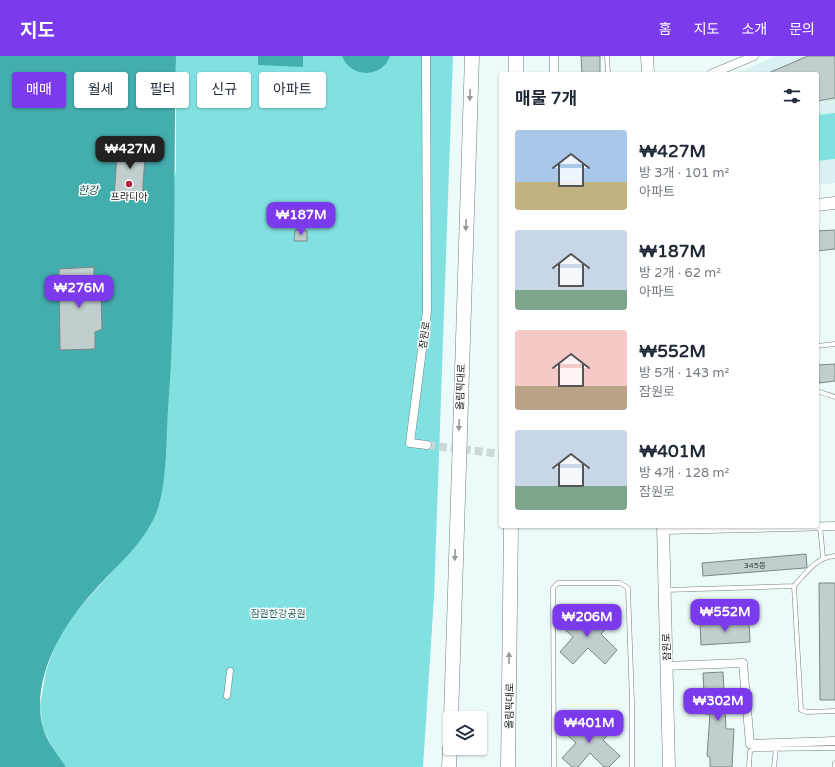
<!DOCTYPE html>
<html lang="ko">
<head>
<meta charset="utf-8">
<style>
  body { margin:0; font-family:"Varela Round","Noto Sans KR",sans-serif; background:#f6f6f7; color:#1f2937; height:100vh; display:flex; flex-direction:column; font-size:15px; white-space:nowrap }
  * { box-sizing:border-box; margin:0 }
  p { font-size:13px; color:#747a83 }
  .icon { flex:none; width:22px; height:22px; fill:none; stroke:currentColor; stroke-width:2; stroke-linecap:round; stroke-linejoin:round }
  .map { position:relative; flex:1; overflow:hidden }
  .side { position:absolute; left:499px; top:16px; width:320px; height:456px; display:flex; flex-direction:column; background:#fff; border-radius:4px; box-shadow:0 1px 3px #0004 }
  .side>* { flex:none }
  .top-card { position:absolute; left:12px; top:16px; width:380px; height:36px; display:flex; gap:8px }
  .buttons { position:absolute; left:443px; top:655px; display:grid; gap:8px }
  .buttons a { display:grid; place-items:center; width:44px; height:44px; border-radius:4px; background:#fff; box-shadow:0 1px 3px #0004; font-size:20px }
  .price { position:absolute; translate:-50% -34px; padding:0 9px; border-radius:8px; background:#7c3aed; color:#fff; font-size:13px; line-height:26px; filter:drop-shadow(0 1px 2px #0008) }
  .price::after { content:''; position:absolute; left:50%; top:24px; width:12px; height:9px; margin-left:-6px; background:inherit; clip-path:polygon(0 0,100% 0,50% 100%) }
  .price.on { background:#222; color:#fff }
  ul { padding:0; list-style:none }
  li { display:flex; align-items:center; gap:12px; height:100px; padding:0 16px }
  li span { display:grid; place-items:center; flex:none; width:112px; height:80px; border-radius:4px; color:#555 }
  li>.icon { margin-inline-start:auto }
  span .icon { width:48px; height:48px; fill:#fffc; stroke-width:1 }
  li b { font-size:17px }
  h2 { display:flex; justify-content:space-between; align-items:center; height:48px; padding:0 16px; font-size:17px }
  .pill { padding:0 14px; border-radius:4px; background:#fff; box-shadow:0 1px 3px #0004; font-size:14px; line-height:36px }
  .pill.on { background:#7c3aed; color:#fff }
  header { display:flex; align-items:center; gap:24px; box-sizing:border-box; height:56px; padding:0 20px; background:#7c3aed; color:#fff }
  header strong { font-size:19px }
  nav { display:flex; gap:22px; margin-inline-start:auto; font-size:14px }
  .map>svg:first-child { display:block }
  .built { fill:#d9f1f0 }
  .green { fill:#81e1e1 }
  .water { fill:#44adae }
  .building { fill:#c1cece; stroke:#7b8787 }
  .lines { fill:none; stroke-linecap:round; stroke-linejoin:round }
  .minor-tunnel { stroke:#cbd8d8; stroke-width:8; stroke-dasharray:8 4; stroke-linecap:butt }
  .service-casing { stroke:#737f7f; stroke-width:5 }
  .pedestrian-casing { stroke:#737f7f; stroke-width:7 }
  .minor-casing { stroke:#737f7f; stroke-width:9 }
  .secondary-casing { stroke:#737f7f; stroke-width:13 }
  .trunk-casing { stroke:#737f7f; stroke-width:15 }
  .service { stroke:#fff; stroke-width:4 }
  .pedestrian { stroke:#fff; stroke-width:6 }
  .minor { stroke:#fff; stroke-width:8 }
  .secondary { stroke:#fff; stroke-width:12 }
  .trunk { stroke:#fff; stroke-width:14 }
  .oneway { fill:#959797 }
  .poi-dot { fill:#b72643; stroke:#fff; stroke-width:1.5 }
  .labels { text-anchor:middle; stroke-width:3; stroke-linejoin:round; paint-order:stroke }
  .number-label { font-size:8px; fill:#3e4646 }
  .poi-label { font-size:10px; fill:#131818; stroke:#fff }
  .street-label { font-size:10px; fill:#131818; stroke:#fff }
  .park-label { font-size:10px; fill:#296263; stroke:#fff }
  .water-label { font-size:11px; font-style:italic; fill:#0f4d4e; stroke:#fff }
</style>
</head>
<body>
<header>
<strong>지도</strong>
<nav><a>홈</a><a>지도</a><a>소개</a><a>문의</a></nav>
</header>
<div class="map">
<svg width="835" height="711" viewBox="0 0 835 711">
  <rect width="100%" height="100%" fill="#ecfafa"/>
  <path class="built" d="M776 0H835V127L817 129V18H735Z"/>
  <path class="green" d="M176 0H453L434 541 423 711H66L53 693 43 673 40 650 46 615 57 585 72 560 132 494 176 112Z
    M835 57V103L817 105V59Z"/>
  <path class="water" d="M0 0H176C173 118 177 236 168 353 166 384 167 427 157 455 145 487 116 510 94 535 62 569 30 624 43 672 47 686 58 699 66 711H0Z
    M258 0H303V11L258 9Z
    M342 0H390C382 23 350 22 342 0Z"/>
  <path class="building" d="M581 0H600V18H582Z
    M808 0H835V42L817 45V18H766Z
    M118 85 146 87 142 144 114 142Z
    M295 174 307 175V185H294Z
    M835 174V193L817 195V175Z
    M94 211V233L101 236 102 273 95 276V293L60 294 59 213Z
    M835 308V325L819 327 818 309Z
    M806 498 807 511 805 512 703 520 702 507Z
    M819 527H835V644H820Z
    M572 555 589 571 602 557 612 566 601 578 617 594 605 608 588 592 573 608 560 596 573 581 559 568Z
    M749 565 750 586 701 589 700 567Z
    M723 616 726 673H734L732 711H710V701L707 700 710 658H705L703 617Z
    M574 661 591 676 604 663 614 672 603 684 620 700 609 711H604L590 697 578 711H572L562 702 576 687 562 674Z"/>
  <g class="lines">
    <path class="minor-tunnel" d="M427 389 501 398"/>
    <defs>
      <path id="service" d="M607 0 608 18
        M817 290 835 288
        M817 335 835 341
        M820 470 823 501
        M835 500C815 502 807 516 794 530L801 654 807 656 835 655
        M666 534 794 530
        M554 711 553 532 558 527H620L628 532 632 646V711
        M749 711 750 695 754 693 835 692
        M774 711 776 692
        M835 711V707"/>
      <path id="pedestrian" d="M227 640 230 615"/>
      <path id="minor" d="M426 0 427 255 410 387 427 389
        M554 18V0
        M711 18 754 0
        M663 474 835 470
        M666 610 743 607 750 688 835 685"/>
      <path id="secondary" d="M647 0 648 18
        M817 149 835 147
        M663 470 669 711"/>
      <path id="trunk" d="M516 18V0
        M451 662 472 0
        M449 711 450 691
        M508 711 511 470"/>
    </defs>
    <use href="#service" class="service-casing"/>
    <use href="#pedestrian" class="pedestrian-casing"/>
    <use href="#minor" class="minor-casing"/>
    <use href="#secondary" class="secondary-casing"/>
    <use href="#trunk" class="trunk-casing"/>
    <use href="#service" class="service"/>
    <use href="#pedestrian" class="pedestrian"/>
    <use href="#minor" class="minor"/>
    <use href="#secondary" class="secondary"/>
    <use href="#trunk" class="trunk"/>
  </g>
  <defs><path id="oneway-solid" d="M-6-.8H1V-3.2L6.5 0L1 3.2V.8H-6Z"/></defs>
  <g class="oneway">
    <use href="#oneway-solid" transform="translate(470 39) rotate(92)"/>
    <use href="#oneway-solid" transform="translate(466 169) rotate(92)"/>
    <use href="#oneway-solid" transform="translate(459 369) rotate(92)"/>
    <use href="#oneway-solid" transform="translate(455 499) rotate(92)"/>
    <use href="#oneway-solid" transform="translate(509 602) rotate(-89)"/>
  </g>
  <circle class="poi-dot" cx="129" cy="128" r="4"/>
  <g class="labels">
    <g class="number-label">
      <text x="755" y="512">345동</text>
    </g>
    <g class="poi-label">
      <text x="129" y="144">프라디아</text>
    </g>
    <g class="street-label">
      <text transform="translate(424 279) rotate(-82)" y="4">잠원로</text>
      <text transform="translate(460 331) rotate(-88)" y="4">올림픽대로</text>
      <text transform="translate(666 591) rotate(-92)" y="4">잠원로</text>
      <text transform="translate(509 650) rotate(-89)" y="4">올림픽대로</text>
    </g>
    <g class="park-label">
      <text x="278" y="561">잠원한강공원</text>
    </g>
    <g class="water-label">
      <text x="88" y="138">한강</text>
    </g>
  </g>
</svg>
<div class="buttons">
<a><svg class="icon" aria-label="layers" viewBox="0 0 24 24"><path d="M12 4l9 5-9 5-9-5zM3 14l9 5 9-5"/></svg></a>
</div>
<b class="price on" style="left:130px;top:114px">₩427M</b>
<b class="price" style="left:301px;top:180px">₩187M</b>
<b class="price" style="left:79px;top:253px">₩276M</b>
<b class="price" style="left:725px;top:577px">₩552M</b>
<b class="price" style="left:587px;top:582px">₩206M</b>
<b class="price" style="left:718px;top:666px">₩302M</b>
<b class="price" style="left:589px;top:688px">₩401M</b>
<div class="top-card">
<a class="pill on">매매</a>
<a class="pill">월세</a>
<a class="pill">필터</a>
<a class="pill">신규</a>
<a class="pill">아파트</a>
</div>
<section class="side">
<h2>매물 7개<svg class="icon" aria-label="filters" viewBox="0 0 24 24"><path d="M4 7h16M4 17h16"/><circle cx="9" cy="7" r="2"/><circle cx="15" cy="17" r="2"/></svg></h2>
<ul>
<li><span style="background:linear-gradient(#a9c7e8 65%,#c2b280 0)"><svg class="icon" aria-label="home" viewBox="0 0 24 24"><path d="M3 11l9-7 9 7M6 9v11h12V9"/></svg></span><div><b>₩427M</b><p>방 3개 · 101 m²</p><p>아파트</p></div></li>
<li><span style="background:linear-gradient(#c9d6e8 75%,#7fa58c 0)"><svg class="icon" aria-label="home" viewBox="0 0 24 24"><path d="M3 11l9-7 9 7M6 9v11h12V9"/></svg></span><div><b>₩187M</b><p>방 2개 · 62 m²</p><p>아파트</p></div></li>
<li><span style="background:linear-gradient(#f6c9c9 70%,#b9a48a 0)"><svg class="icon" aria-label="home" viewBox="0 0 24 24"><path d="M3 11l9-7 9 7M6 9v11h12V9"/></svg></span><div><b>₩552M</b><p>방 5개 · 143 m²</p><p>잠원로</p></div></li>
<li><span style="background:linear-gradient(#c9d6e8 70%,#7fa58c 0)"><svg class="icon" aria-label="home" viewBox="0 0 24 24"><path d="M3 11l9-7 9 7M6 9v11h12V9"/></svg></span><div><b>₩401M</b><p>방 4개 · 128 m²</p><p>잠원로</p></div></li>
</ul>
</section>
</div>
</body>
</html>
